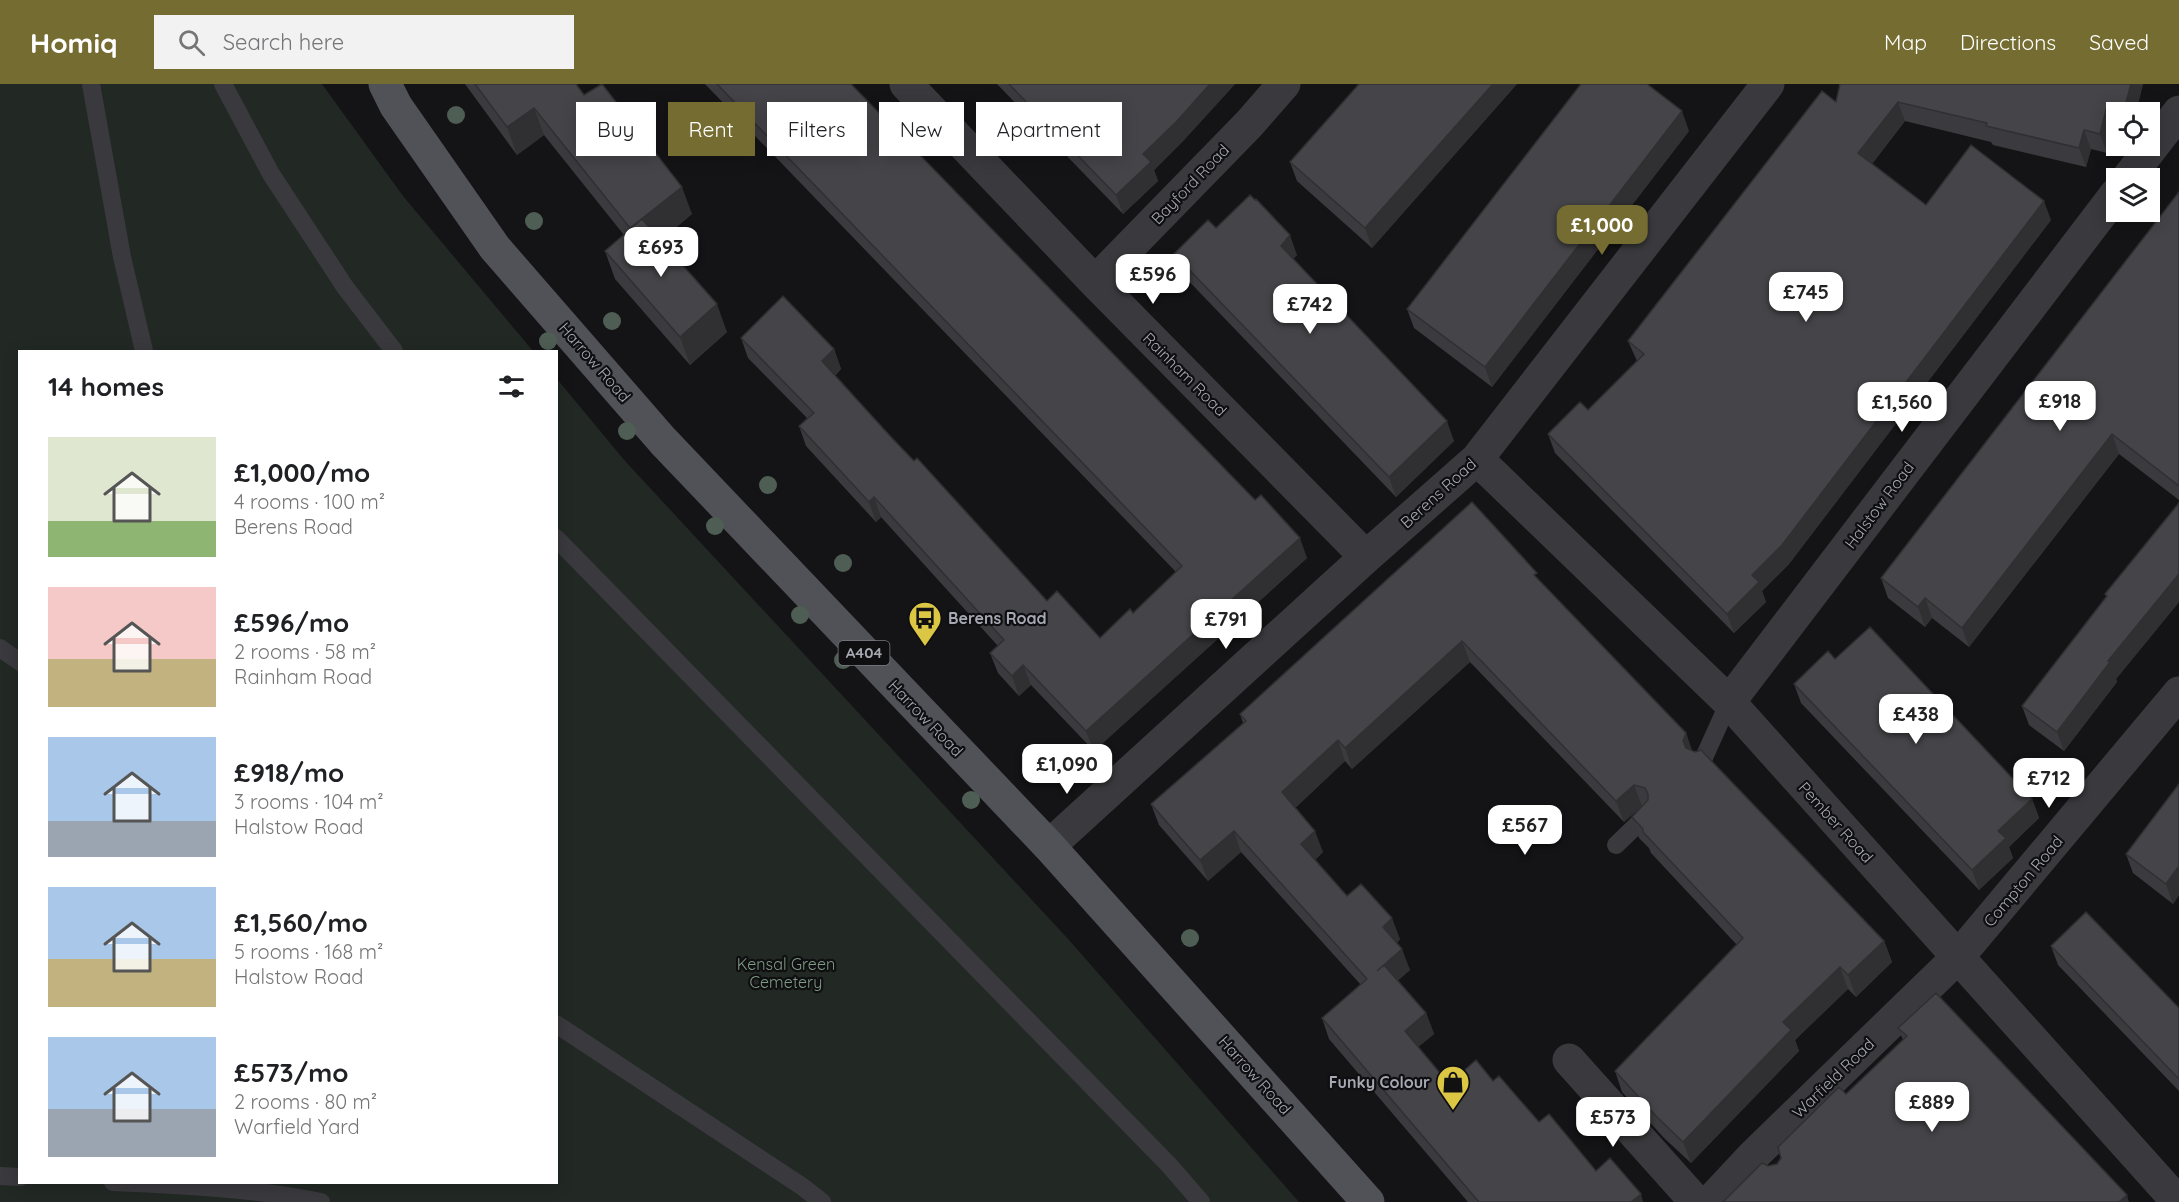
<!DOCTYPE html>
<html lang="en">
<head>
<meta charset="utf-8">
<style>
  body { margin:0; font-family:Quicksand,sans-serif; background:#f2f2f2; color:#202124; height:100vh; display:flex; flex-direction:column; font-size:22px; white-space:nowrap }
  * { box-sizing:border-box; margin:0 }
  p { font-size:20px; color:#757577 }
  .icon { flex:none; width:33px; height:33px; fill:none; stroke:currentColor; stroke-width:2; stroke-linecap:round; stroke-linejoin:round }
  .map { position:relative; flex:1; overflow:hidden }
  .details { position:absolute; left:18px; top:266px; width:540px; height:834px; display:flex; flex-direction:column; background:#fff; border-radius:0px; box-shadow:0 3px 15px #0003 }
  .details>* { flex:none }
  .top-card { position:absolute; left:576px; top:18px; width:570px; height:54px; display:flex; gap:12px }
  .controls { position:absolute; left:2106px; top:18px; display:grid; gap:12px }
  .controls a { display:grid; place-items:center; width:54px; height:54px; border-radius:0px; background:#fff; box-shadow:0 3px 15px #0003; font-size:30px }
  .price { position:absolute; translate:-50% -51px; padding:0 14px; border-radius:12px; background:#fff; color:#222; font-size:20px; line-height:39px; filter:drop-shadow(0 2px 3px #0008) }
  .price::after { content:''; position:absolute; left:50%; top:36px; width:18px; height:14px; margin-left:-9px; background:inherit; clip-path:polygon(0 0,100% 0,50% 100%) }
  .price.on { background:#756c32; color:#fff }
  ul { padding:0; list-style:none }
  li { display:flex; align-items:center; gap:18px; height:150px; padding:0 30px }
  li span { display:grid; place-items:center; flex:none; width:168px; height:120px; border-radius:0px; color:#555 }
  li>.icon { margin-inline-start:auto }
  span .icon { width:72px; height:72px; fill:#fffc; stroke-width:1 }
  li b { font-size:26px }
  h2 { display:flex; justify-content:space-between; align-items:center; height:72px; padding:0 30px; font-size:26px }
  .chip { padding:0 21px; border-radius:0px; background:#fff; box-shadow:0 3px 15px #0003; font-size:21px; line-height:54px }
  .chip.on { background:#756c32; color:#fff }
  header { display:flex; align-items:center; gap:36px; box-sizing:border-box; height:84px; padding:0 30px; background:#756c32; color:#fff }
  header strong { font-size:28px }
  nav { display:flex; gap:33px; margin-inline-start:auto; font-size:21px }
  .search { width:420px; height:54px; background:#f2f2f2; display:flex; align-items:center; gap:15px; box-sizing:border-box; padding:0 21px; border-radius:0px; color:#757577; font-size:22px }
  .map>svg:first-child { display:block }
  .green { fill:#222925 }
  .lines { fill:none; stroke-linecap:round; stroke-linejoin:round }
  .service { stroke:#3a3a3e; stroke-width:18 }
  .minor { stroke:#3a3a3e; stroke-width:33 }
  .primary { stroke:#515158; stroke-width:33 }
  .tree { fill:#4f5e54 }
  .wall { fill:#3b3b3f }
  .shaded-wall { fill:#303033 }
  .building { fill:#454549; stroke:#303033; stroke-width:1.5 }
  .labels { text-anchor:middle; stroke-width:4.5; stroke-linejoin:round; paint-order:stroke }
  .shield { fill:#0f0e10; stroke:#797a82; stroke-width:1.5 }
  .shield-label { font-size:15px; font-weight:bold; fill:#a6a8b3 }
  .street-label { font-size:16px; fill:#a6a8b3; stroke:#0f0e10 }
  .poi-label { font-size:16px; font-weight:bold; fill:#a6a8b3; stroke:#0f0e10; text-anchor:start }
  .park-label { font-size:16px; fill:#7f9c87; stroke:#0f0e10 }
</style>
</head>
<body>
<header>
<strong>Homiq</strong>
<div class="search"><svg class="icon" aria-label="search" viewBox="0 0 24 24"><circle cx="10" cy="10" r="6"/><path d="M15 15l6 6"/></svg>Search here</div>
<nav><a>Map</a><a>Directions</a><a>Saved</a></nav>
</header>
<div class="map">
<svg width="2179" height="1118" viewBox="0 0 2179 1118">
  <rect width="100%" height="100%" fill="#141315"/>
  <path class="green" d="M0 0H322L403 112 533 267H20V1098H556L557 295 625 377 1069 856 1299 1118H0Z"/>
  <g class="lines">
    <path class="service" d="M91 0 122 173 144 267
      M223 0 271 90 345 203 394 267
      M556 454 1169 1081 1201 1118
      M0 564 20 578
      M1702 678 1729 618
      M1616 761 1645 733
      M556 940 803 1103 822 1118
      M0 1092 20 1093
      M113 1098C182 1101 252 1104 321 1118"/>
    <path class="minor" d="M906 0 1095 198 1366 473
      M2128 94 2179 28
      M1095 198 1249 40 1284 0
      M1477 375 1729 618 2178 1118
      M1729 618 2116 110
      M1049 762 1366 473 1477 375 1768 0
      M1569 976 1696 1118
      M1710 1118 1753 1072 1958 873 2179 609"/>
    <path class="primary" d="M385 0 396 22 495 164 663 357 1049 762 1368 1118"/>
  </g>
  <g class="tree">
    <circle cx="456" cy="31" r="9"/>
    <circle cx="534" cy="137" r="9"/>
    <circle cx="612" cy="237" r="9"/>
    <circle cx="548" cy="257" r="9"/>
    <circle cx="627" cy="347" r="9"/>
    <circle cx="768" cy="401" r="9"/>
    <circle cx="715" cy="442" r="9"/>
    <circle cx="843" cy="479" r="9"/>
    <circle cx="800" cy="531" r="9"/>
    <circle cx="843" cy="576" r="9"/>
    <circle cx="971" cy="716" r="9"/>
    <circle cx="1190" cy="854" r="9"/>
  </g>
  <path class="wall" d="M465 0H576L584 11 692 130 661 156 727 248 690 281 615 195 605 167 624 151 544 51 517 71Z
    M705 0H851L1307 474 1094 667 1031 601 1019 612 998 589 990 569 998 562 881 433 876 438 806 362 799 342 807 334 748 274 741 254 834 265 841 285 835 292 914 377 1047 517 1100 554 1133 529 1176 488Z
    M997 0H1235L1184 56 1154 86 1158 97 1123 130Z
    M1359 0H1517L1372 164 1297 97 1290 78Z
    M1840 0H2143L2136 28H2116V42H2114L2107 69 2091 65 2086 83 1993 61 1991 58 1905 37 1872 80 1926 121 2051 136 1789 480 1762 507 1766 518 1734 549 1555 369 1548 350 1588 326 1637 277 1628 257 1836 18Z
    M1689 47 1492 303 1414 244 1407 225Z
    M2179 108V416L2119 370 1969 563 1932 534 1925 543 1888 514 1881 494Z
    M1216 144 1297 171 1293 175 1454 357 1396 413 1181 189 1174 170Z
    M2179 419V518L2116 595 2117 598 2064 667 2029 641 2022 622 2106 513 2105 510Z
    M1540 497 1686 649 1692 667 1884 857 1892 878 1856 913 1848 905 1795 956 1799 967 1691 1079 1664 1054 1622 1008 1615 987 1737 861 1651 769 1649 764 1639 754 1632 733 1641 723 1624 738 1470 578 1352 685 1345 677 1295 724 1323 768 1315 776 1347 812 1400 855 1397 859 1410 886 1398 896 1426 929 1434 950 1418 963 1449 1000 1493 997 1539 1038 1596 1087 1643 1118H1468L1329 955 1322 934 1361 901 1241 768 1208 797 1159 741 1151 720 1243 639 1240 630Z
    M1835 575 2032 715 2039 734 2009 763 2013 774 1979 806 1801 619 1794 600Z
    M2179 700V811L2173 820 2133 789 2126 770Z
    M2051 862 2179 924V1007L2058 881Z
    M1898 944 2129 1118 1768 1082 1777 1080 1846 1010 1903 956Z"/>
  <path class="shaded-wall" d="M1210 0H1235L1184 56 1154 86 1158 97 1123 130 1116 111 1143 70Z
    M1493 0H1517L1372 164 1365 144Z
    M2131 0H2143L2136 28H2125L2124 26Z
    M1898 18 1905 37 1865 89 1858 69Z
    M2107 22 2114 42 2107 69 2100 50Z
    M534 24 544 51 517 71 507 43Z
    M1682 27 1689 47 1492 303 1485 283Z
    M2084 46 2091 65 2086 83 2079 64Z
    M682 103 692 130 640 172 630 144Z
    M2044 117 2051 136 1789 480 1762 507 1766 518 1734 549 1727 530 1752 491Z
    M1290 151 1297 171 1288 181 1281 162Z
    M717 220 727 248 690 281 680 253Z
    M834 265 841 285 829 297 822 277Z
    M1447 337 1454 357 1396 413 1389 393Z
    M2112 350 2119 370 1969 563 1962 544Z
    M874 413 881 433 876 438 869 418Z
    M1300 454 1307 474 1094 667 1086 647Z
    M2179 490V518L2116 595 2117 598 2064 667 2057 648 2108 577Z
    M1925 514 1932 534 1925 543 1918 523Z
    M1462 557 1470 578 1352 685 1345 664Z
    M1023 581 1031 601 1019 612 1012 592Z
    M1686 649 1693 670 1691 679 1683 657Z
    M1338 656 1345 677 1290 729 1282 708Z
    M1634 701 1642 722 1624 738 1616 717Z
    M2032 715 2039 734 2009 763 2013 774 1979 806 1972 786 1998 747Z
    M1234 747 1241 768 1208 797 1200 776Z
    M1315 747 1323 768 1309 781 1301 760Z
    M2179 782V811L2173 820 2166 800Z
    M1392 834 1400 855 1391 864 1383 843Z
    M1884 857 1892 878 1856 913 1848 891Z
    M1402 865 1410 886 1385 908 1377 887Z
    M1840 883 1848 905 1795 956 1799 967 1691 1079 1683 1058 1783 938Z
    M1426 929 1434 950 1412 968 1405 947Z
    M1641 1110 1643 1118H1631Z
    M2127 1111 2129 1118H2119Z"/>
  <path class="building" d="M475 0H576L584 11 602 0 682 103 630 144 534 24 507 43Z
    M717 0H851L1255 416 1261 411 1300 454 1086 647 1023 581 1012 592 990 569 1004 556 874 413 869 418 799 342 814 329 741 254 783 212 834 265 822 277 890 352 914 377 917 374 1047 517 1057 507 1100 554 1130 525 1133 529 1182 482Z
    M1009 0H1210L1177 37 1143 70 1151 78 1116 111Z
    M1359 0H1493L1365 144 1290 78Z
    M1581 0H1647L1682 27 1485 283 1407 225Z
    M1840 0H2131L2124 26 2107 22 2100 50 2084 46 2079 64 1986 42 1987 39 1898 18 1858 69 1926 121 1971 61 2044 117 1782 461 1752 491 1759 498 1727 530 1548 350 1580 318 1588 326 1644 270 1628 257 1822 7 1836 18Z
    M2179 108V402L2112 350 1962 544 1925 514 1918 523 1881 494Z
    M1250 111 1255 116 1256 115 1290 151 1281 162 1447 337 1389 393 1174 170 1208 136 1216 144Z
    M642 135 717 220 680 253 605 167Z
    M1472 418 1537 489 1534 491 1686 649 1683 657 1686 664 1695 668 1701 666 1884 857 1848 891 1840 883 1783 938 1791 946 1683 1058 1657 1033 1615 987 1743 854 1643 748V745L1632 733 1648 716V710L1645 704 1634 701 1616 717 1462 557 1345 664 1338 656 1282 708 1315 747 1301 760 1347 812 1361 800 1392 834 1383 843 1402 865 1377 887 1384 881 1426 929 1405 947 1449 1000 1476 976 1493 997 1499 992 1539 1038 1549 1030 1596 1087 1610 1074 1641 1110 1631 1118H1479L1322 934 1367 895 1234 747 1200 776 1151 720 1246 637 1240 630Z
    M2179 419V490L2108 577 2110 578 2057 648 2022 622 2107 512 2105 510Z
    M1870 543 2032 715 1998 747 2006 754 1972 786 1794 600 1828 567 1835 575Z
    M2179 700V782L2166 800 2126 770Z
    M2086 828 2179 924V995L2051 862Z
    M1936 909 2127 1111 2119 1118H1723L1762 1079 1768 1082 1777 1080 1781 1074 1778 1063 1839 1003 1846 1010 1907 952 1898 944Z"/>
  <defs>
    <symbol id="bus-pin" viewBox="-11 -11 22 30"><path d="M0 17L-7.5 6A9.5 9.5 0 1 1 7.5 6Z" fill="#dcc744" stroke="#0f0e10"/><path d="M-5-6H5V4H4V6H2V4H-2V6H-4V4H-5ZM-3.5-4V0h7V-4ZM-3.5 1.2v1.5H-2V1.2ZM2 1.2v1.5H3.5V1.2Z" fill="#111"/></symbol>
    <symbol id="shop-pin" viewBox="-11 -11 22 30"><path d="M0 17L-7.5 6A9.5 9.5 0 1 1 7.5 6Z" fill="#dcc744" stroke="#0f0e10"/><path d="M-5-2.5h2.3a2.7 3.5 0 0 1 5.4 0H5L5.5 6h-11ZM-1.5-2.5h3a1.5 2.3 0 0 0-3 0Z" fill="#111"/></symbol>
  </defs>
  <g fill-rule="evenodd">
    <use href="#bus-pin" x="906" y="515" width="38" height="52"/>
    <use href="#shop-pin" x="1434" y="979" width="38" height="52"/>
  </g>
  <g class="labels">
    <rect class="shield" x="838.5" y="557" width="51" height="24" rx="4.5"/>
    <g class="shield-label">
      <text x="864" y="574">A404</text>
    </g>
    <g class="street-label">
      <text transform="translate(1190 100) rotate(-46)" y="6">Bayford Road</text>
      <text transform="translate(595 278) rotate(49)" y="6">Harrow Road</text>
      <text transform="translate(1185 290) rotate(45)" y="6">Rainham Road</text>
      <text transform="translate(1438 409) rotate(-42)" y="6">Berens Road</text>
      <text transform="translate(1879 421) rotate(-53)" y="6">Halstow Road</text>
      <text transform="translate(926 634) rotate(46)" y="6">Harrow Road</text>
      <text transform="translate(1836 738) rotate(48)" y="6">Pember Road</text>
      <text transform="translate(2023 797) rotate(-50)" y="6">Compton Road</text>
      <text transform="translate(1255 991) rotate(48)" y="6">Harrow Road</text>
      <text transform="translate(1833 994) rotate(-44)" y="6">Warfield Road</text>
    </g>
    <g class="poi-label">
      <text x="948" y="540">Berens Road</text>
      <text x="1430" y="1004" text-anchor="end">Funky Colour</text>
    </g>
    <g class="park-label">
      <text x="786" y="886">Kensal Green<tspan x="786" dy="18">Cemetery</tspan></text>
    </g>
  </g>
</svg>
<div class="controls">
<a><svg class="icon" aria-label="locate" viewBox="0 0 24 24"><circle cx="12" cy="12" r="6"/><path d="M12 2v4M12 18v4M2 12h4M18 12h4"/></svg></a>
<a><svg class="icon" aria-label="layers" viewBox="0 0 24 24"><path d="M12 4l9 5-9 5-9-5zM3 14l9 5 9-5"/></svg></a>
</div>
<b class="price on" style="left:1602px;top:172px">£1,000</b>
<b class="price" style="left:661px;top:194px">£693</b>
<b class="price" style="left:1153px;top:221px">£596</b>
<b class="price" style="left:1806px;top:239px">£745</b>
<b class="price" style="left:1310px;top:251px">£742</b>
<b class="price" style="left:2060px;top:348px">£918</b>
<b class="price" style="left:1902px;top:349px">£1,560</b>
<b class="price" style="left:1226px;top:566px">£791</b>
<b class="price" style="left:1916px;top:661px">£438</b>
<b class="price" style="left:1067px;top:711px">£1,090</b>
<b class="price" style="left:2049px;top:725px">£712</b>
<b class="price" style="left:1525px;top:772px">£567</b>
<b class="price" style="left:1932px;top:1049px">£889</b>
<b class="price" style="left:1613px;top:1064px">£573</b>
<div class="top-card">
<a class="chip">Buy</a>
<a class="chip on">Rent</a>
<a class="chip">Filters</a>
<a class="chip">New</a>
<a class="chip">Apartment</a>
</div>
<section class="details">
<h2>14 homes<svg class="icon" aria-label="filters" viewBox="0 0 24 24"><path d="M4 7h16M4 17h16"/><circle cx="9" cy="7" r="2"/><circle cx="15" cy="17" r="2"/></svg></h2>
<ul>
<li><span style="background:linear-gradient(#dfe7d0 70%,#8fb573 0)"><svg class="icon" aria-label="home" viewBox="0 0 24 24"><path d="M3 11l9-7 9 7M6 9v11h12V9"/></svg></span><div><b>£1,000/mo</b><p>4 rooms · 100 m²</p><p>Berens Road</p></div></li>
<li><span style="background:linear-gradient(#f6c9c9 60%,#c2b280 0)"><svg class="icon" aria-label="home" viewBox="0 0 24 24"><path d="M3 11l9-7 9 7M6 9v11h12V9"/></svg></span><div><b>£596/mo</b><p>2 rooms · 58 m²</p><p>Rainham Road</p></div></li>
<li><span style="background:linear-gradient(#a9c7e8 70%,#9aa5b1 0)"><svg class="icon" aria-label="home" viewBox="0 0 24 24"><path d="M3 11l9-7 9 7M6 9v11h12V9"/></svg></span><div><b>£918/mo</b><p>3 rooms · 104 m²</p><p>Halstow Road</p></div></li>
<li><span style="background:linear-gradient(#a9c7e8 60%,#c2b280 0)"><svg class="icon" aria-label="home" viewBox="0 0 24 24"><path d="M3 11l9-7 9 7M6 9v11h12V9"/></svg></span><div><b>£1,560/mo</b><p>5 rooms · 168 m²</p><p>Halstow Road</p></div></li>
<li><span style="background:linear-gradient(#a9c7e8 60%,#9aa5b1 0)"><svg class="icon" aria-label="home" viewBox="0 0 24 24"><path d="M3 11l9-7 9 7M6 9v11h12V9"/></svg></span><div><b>£573/mo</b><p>2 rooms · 80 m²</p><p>Warfield Yard</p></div></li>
</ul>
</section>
</div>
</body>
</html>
